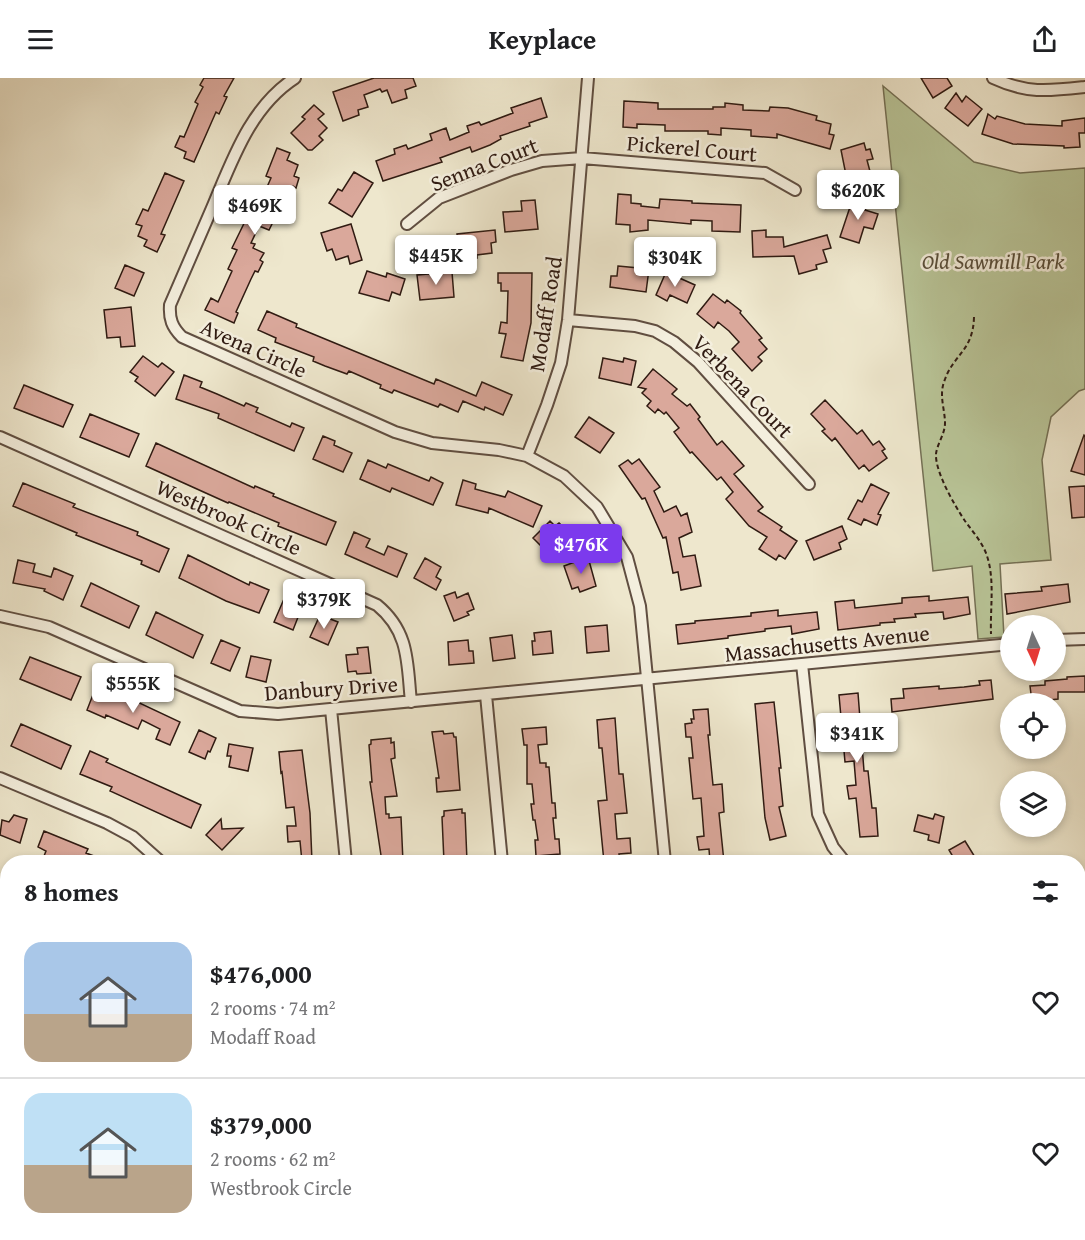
<!DOCTYPE html>
<html lang="en">
<head>
<meta charset="utf-8">
<style>
  body { margin:0; font-family:"Gentium Book Plus",serif; background:#f6f6f6; color:#202124; height:100vh; display:flex; flex-direction:column; font-size:22px; white-space:nowrap }
  * { box-sizing:border-box; margin:0 }
  p { font-size:20px; color:#757577 }
  .icon { flex:none; width:33px; height:33px; fill:none; stroke:currentColor; stroke-width:2; stroke-linecap:round; stroke-linejoin:round }
  .map { position:relative; flex:1; overflow:hidden }
  .side { position:absolute; left:0px; top:777px; width:1086px; height:386px; display:flex; flex-direction:column; background:#fff; border-radius:24px 24px 0 0; box-shadow:0 3px 9px #0003 }
  .side>* { flex:none }
  .needle { width:39px; rotate:176deg }
  .buttons { position:absolute; left:1000px; top:537px; display:grid; gap:12px }
  .buttons a { display:grid; place-items:center; width:66px; height:66px; border-radius:50%; background:#fff; box-shadow:0 3px 9px #0003; font-size:30px }
  .price { position:absolute; translate:-50% -51px; padding:0 14px; border-radius:6px; background:#fff; color:#222; font-size:20px; line-height:39px; filter:drop-shadow(0 2px 3px #0008) }
  .price::after { content:''; position:absolute; left:50%; top:36px; width:18px; height:14px; margin-left:-9px; background:inherit; clip-path:polygon(0 0,100% 0,50% 100%) }
  .price.on { background:#7c3aed; color:#fff }
  ul { padding:0; list-style:none }
  li { display:flex; align-items:center; gap:18px; height:150px; padding:0 24px }
  li+li { border-top:2px solid #e0e0e0 }
  li span { display:grid; place-items:center; flex:none; width:168px; height:120px; border-radius:18px; color:#555 }
  li>.icon { margin-inline-start:auto }
  span .icon { width:72px; height:72px; fill:#fffc; stroke-width:1 }
  li b { font-size:26px }
  h2 { display:flex; justify-content:space-between; align-items:center; height:72px; padding:0 24px; font-size:26px }
  header { display:flex; justify-content:space-between; align-items:center; height:78px; padding:0 24px; background:#fff; font-size:27px; font-weight:800 }
  .map>svg:first-child { display:block }
  .green { fill:#b9c598; stroke:#747055; stroke-width:1.5 }
  .building { fill:#daa89b; stroke:#301b12; stroke-width:1.5 }
  .lines { fill:none; stroke-linecap:round; stroke-linejoin:round }
  .minor-casing { stroke:#604e41; stroke-width:14 }
  .path { stroke:#301b12; stroke-width:2; stroke-dasharray:4.5 3; stroke-linecap:butt }
  .minor { stroke:#f4efde; stroke-width:10 }
  .labels { text-anchor:middle; stroke-width:5; stroke-linejoin:round; paint-order:stroke }
  .street-label { font-size:22px; fill:#301b12; stroke:#f4efde }
  .park-label { font-size:22px; font-style:italic; fill:#594e3a; stroke:#f4efde }
</style>
</head>
<body>
<header><svg class="icon" aria-label="menu" viewBox="0 0 24 24"><path d="M4 6h16M4 12h16M4 18h16"/></svg>Keyplace<svg class="icon" aria-label="share" viewBox="0 0 24 24"><path d="M12 15V3M7 8l5-5 5 5M5 13v7h14v-7"/></svg></header>
<div class="map">
<svg width="1085" height="1162" viewBox="0 0 1085 1162">
  <rect width="100%" height="100%" fill="#eee7cd"/>
  <filter id="stains"><feTurbulence type="fractalNoise" baseFrequency=".00333" numOctaves="4"/><feColorMatrix values="0 0 0 0 .2 0 0 0 0 .09 0 0 0 0 .02 0 0 0 .5 -.17"/></filter>
  <radialGradient id="worn" r=".72"><stop offset=".6" stop-color="#630" stop-opacity="0"/><stop offset="1" stop-color="#630" stop-opacity=".3"/></radialGradient>
  <path class="green" d="M883 8 974 84 1020 95 1085 90V311L1079 313 1051 339 1042 382 1051 482 1000 486 1004 559 978 561 972 488 933 493Z"/>
  <path class="building" d="M204 0H234L224 18 227 19 219 36 216 34 194 84 184 80 186 74 175 69 180 58 184 59 198 26 195 24 203 9 200 7Z
    M374 0H413L416 8 405 12 407 20 392 25 387 12 382 14 380 11 364 17 368 29 358 32 359 37 343 43 333 14Z
    M921 0H947L952 8 933 20Z
    M956 15 962 24 966 18 982 31 968 48 945 30Z
    M541 20 547 39 529 45 530 48 500 58 501 61 490 67 472 74 470 69 440 80 442 84 383 103 376 83 395 76 394 71 406 67 408 71 432 62 430 56 446 50 450 62 469 54 467 48 479 44 481 47 513 35 511 30Z
    M624 23 658 25V31H713V29H725V25L743 27V32L769 33 770 29 788 30 817 38 816 42 831 46 829 56 834 57 830 71 777 56V60L751 58V52L721 50V57L708 56V53H665V47L637 46V50L623 49Z
    M314 27 324 36 318 41 327 50 319 58 323 62 312 72H308L291 55 305 41 302 39Z
    M988 36 995 41 997 38 1025 46 1062 48V43L1085 40V55H1079L1080 69 1064 70V68L1013 66 982 56Z
    M864 65 866 72 870 71 873 81 867 82 872 101 848 107 841 72Z
    M277 70 290 75 287 82 298 87 294 98 299 100 296 110 293 108 278 143 274 142 269 152 259 148 251 165 255 166 253 170 264 175 260 182 263 184 258 194 255 193 251 201 236 234 238 235 234 245 205 232 211 220 218 224 232 193 228 191 237 172 232 170 254 125 259 127 271 100 266 98Z
    M354 94 373 105 352 139 329 125 338 111 342 113Z
    M165 95 184 103 161 156 165 157 157 174 144 168 147 162 138 158 142 148 136 146 143 131 148 133Z
    M618 116 631 117V125L641 126V128L659 130 660 121 692 123V125L741 127 740 154 712 153V143L691 142V146L648 142V152L630 154V147L616 146Z
    M853 120 868 125 865 132 878 136 873 151 864 149 859 165 840 159Z
    M535 122 538 151 505 154 503 134 522 133 521 123Z
    M351 146 362 182 350 186 348 178 336 182 332 171 327 173 321 155Z
    M495 152 496 164 491 165 492 175 477 177V180L459 182 457 156Z
    M766 152V159H783L784 169 827 157 831 170 823 172 827 184 816 187 817 191 799 196 794 178 753 179 752 153Z
    M125 187 144 195 134 218 115 210Z
    M618 188 649 191 646 214 610 209 611 198H617Z
    M367 193 386 199 387 195 405 201 400 217 392 214 389 223 359 215Z
    M452 194 454 219 420 222 417 197Z
    M666 194 695 207 687 225 670 217 667 223 656 217Z
    M498 195H532L531 245 523 283 501 279 506 256 499 255 501 244 507 245 508 213H501V205H498Z
    M713 216 725 225 727 222 741 233 740 235 762 260 759 262 767 271 758 279 762 283 752 293 732 271 739 264 729 253 718 244 714 250 697 236Z
    M131 229 135 268 121 269 120 259 107 260 104 232Z
    M267 233 297 246 296 249 434 306 436 301 476 318 482 304 512 317 503 337 485 329 484 332 463 323 458 334 440 326 438 329 394 312 392 315 380 310 381 307 349 293 347 296 325 288 313 283 314 279 275 264 276 260 258 252Z
    M143 278 158 289 162 285 174 294 155 318 135 303 138 299 130 294Z
    M603 280 623 284 624 280 636 283 631 307 599 300Z
    M653 291 677 311 672 316 687 328 690 326 700 339 698 341 717 367 722 363 744 388 734 396 763 429 758 433 782 449 780 452 797 463 785 481 779 477 776 482 759 471 767 459 749 448 726 421 733 414 721 399 717 402 692 374 690 375 674 354 679 350 666 334 664 336 658 331 655 335 647 328 651 323 642 315 646 311 638 309Z
    M184 297 202 304 200 309 217 316 244 328 246 325 258 330 256 334 290 349 292 345 304 350 294 373 218 340 219 336 176 321Z
    M24 307 73 327 63 349 14 330Z
    M825 322 857 356 862 352 873 367 879 363 885 371 882 373 887 380 869 393 864 387 859 391 835 360 832 363 822 353 825 351 811 336Z
    M90 336 139 356 129 379 80 359Z
    M589 339 614 355 600 375 575 359Z
    M1084 357 1085 358V397L1071 393Z
    M323 358 335 363 334 367 352 375 343 394 313 381Z
    M156 365 254 410 255 408 274 416 273 418 336 444 326 467 278 448 279 445 229 424 228 425 146 388Z
    M639 381 660 409 654 413 664 434 676 428 681 438 687 435 692 454 679 460 683 479 695 477 701 508 681 512 678 494 673 495 666 459 663 460 645 420 642 421 619 388 628 382 632 386Z
    M368 382 386 390 388 386 429 403 431 399 443 405 433 427 392 410 390 414 360 401Z
    M463 402 476 406 475 411 505 419 508 413 542 428 533 449 489 430 488 435 456 427Z
    M23 405 75 426 73 429 138 454 137 457 169 471 159 494 141 486 142 483 76 457 77 455 13 428Z
    M871 406 889 415 878 436 881 437 877 447 864 441 861 447 848 441 858 422 862 424Z
    M1085 408V439L1072 440 1069 409Z
    M550 443 555 448 559 445 580 464 561 482 549 470 546 473 533 460Z
    M842 448 847 461 839 465 841 471 814 482 806 463Z
    M354 454 370 461 366 469 384 477 388 468 407 476 397 499 345 476Z
    M188 477 249 507 250 504 269 512 259 535 226 523 179 500Z
    M588 479 596 508 580 514 578 509 572 511 564 488Z
    M425 480 441 489 436 499 441 502 436 512 414 500Z
    M18 482 35 486 33 494 51 499 54 490 73 498 63 522 44 513 45 511 13 505Z
    M91 505 139 528 129 550 81 528Z
    M1068 506 1070 524 1007 536 1005 516 1042 513 1041 509Z
    M455 514 457 520 468 515 474 531 467 534 469 537 454 543 444 518Z
    M929 518V523L968 519 970 536 944 541 943 534 915 536 916 539 894 541 895 544 880 545V547L838 552 835 524 854 522 855 530 902 525V520Z
    M284 521 302 529 293 552 274 544Z
    M778 532V538L817 534 819 551 792 556 791 548 765 551V553L728 558V560L678 566 676 547 695 545V543L751 538V535Z
    M156 534 203 557 193 580 146 557Z
    M320 537 338 544 328 567 310 559Z
    M607 547 609 573 587 575 585 549Z
    M551 553 553 575 533 577 532 563H535L534 555Z
    M512 557 515 580 493 583 490 560Z
    M221 562 240 570 230 593 211 585Z
    M468 562 469 573H473L474 585 449 587 448 564Z
    M368 569 371 595 357 596 356 593 348 594 346 577 358 576 357 570Z
    M251 578 271 582 266 604 246 599Z
    M30 579 81 599 71 622 20 601Z
    M1085 598V614H1058V621L1032 624 1030 608 1045 607V603L1067 601V599Z
    M991 602 993 621 892 634 891 621 904 620 903 611 939 608V611L964 609 980 607 979 603Z
    M96 609 128 623 129 620 180 644 170 667 156 661 160 651 142 642 138 651 106 637 105 640 87 632Z
    M858 615 864 693H868L872 730H876L878 758 860 759 856 720 849 721 847 708 856 707 854 683 845 684 839 617Z
    M774 624 781 690H779L783 728 779 729 786 758 770 762 765 740 755 626Z
    M708 631 710 657H708L713 707 722 706 724 734 719 735 724 784H710L709 771 699 772 697 759 704 758 701 720 693 721 689 680H693L691 659H686L685 646 692 645 691 641H694L693 632Z
    M615 640 619 696H623L627 735 615 736 617 761 630 760 631 775 619 776 620 784H604L598 723 607 722 602 670H599L597 642Z
    M21 646 71 668 61 691 11 668Z
    M546 649 547 666 538 667 540 685H546V689H549L552 725H555L556 740H553L555 761H559L560 776 536 778 535 762H538L535 742H533L531 726H534L532 706H527V667H524L522 651Z
    M199 652 216 660 210 674 208 673 205 681 189 674Z
    M443 653 444 656 453 655 454 659H456L460 712 437 714 436 700H439L432 654Z
    M391 660V665L394 664 395 680 391 681 397 718 385 719 386 736H389V740L401 739 403 784H382L370 704H372L369 667 371 666V662Z
    M229 666 253 670 248 693 229 689 231 678H227Z
    M302 672 310 735 312 784H302L300 763 288 764 287 748H296L294 729 286 730 282 694 281 695 279 674Z
    M90 673 108 681 106 684 201 727 191 750 110 713 112 709 80 696Z
    M462 731V735H465L467 783 444 784 442 739 444 738V733Z
    M935 736 944 739 939 765 928 762 929 757 914 753 918 737 933 741Z
    M14 737 27 741 20 765 0 757 2 742 9 744Z
    M221 741 222 751 243 750 222 772 206 757Z
    M44 753 88 771 86 775 110 784H60L44 778 46 773 38 769Z
    M965 763 978 784H956L949 772Z
    M0 1149 8 1152V1155H14L30 1162H0Z"/>
  <g class="lines">
    <defs>
      <path id="minor" d="M295 0C250 29 232 83 212 130 198 162 184 195 170 227 169 241 172 249 182 259L395 354 432 365 499 372 527 378
        M588 0 568 242 561 285 547 327 527 378 564 398 597 429 627 479 640 528 665 784
        M993 0C1027 16 1049 13 1085 9
        M407 146 439 120 511 92 542 83 582 80 765 95 795 112
        M568 242 635 248 655 253 674 264 698 284 809 406
        M0 359 377 527C410 554 407 586 411 624
        M0 538 49 549 240 633 278 636 1011 566
        M1056 562 1085 561
        M802 586 818 736 833 769 845 784
        M486 617 502 784
        M331 631 346 784
        M0 700 107 745 133 759 161 784
        M1078 901 1085 898
        M0 1008 8 1012
        M637 1155V1162
        M1071 1155 1079 1162"/>
    </defs>
    <use href="#minor" class="minor-casing"/>
    <path class="path" d="M974 239C973 274 953 276 944 304 939 318 945 332 945 345 945 356 937 366 936 376 935 394 955 428 965 443 973 454 983 465 987 478 995 502 990 531 991 556"/>
    <use href="#minor" class="minor"/>
  </g>
  <g class="labels">
    <g class="street-label">
      <text transform="translate(692 70) rotate(5)" y="8">Pickerel Court</text>
      <text transform="translate(484 86) rotate(-21)" y="8">Senna Court</text>
      <text transform="translate(545 236) rotate(-81)" y="8">Modaff Road</text>
      <text transform="translate(254 270) rotate(24)" y="8">Avena Circle</text>
      <text transform="translate(743 308) rotate(46)" y="8">Verbena Court</text>
      <text transform="translate(229 439) rotate(24)" y="8">Westbrook Circle</text>
      <text transform="translate(827 565) rotate(-6)" y="8">Massachusetts Avenue</text>
      <text transform="translate(331 610) rotate(-4)" y="8">Danbury Drive</text>
    </g>
    <g class="park-label">
      <text x="993" y="191">Old Sawmill Park</text>
    </g>
  </g>
  <rect width="100%" height="100%" filter="url(#stains)"/>
  <rect width="100%" height="100%" fill="url(#worn)"/>
</svg>
<div class="buttons">
<a><svg class="needle" viewBox="-14 -14 28 28"><path d="M0-13l5 13h-10z" fill="#e53935"/><path d="M0 13l5-13h-10z" fill="#757577"/></svg></a>
<a><svg class="icon" aria-label="locate" viewBox="0 0 24 24"><circle cx="12" cy="12" r="6"/><path d="M12 2v4M12 18v4M2 12h4M18 12h4"/></svg></a>
<a><svg class="icon" aria-label="layers" viewBox="0 0 24 24"><path d="M12 4l9 5-9 5-9-5zM3 14l9 5 9-5"/></svg></a>
</div>
<b class="price" style="left:858px;top:143px">$620K</b>
<b class="price" style="left:255px;top:158px">$469K</b>
<b class="price" style="left:436px;top:208px">$445K</b>
<b class="price" style="left:675px;top:210px">$304K</b>
<b class="price on" style="left:581px;top:497px">$476K</b>
<b class="price" style="left:324px;top:552px">$379K</b>
<b class="price" style="left:133px;top:636px">$555K</b>
<b class="price" style="left:857px;top:686px">$341K</b>
<section class="side">
<h2>8 homes<svg class="icon" aria-label="filters" viewBox="0 0 24 24"><path d="M4 7h16M4 17h16"/><circle cx="9" cy="7" r="2"/><circle cx="15" cy="17" r="2"/></svg></h2>
<ul>
<li><span style="background:linear-gradient(#a9c7e8 60%,#b9a48a 0)"><svg class="icon" aria-label="home" viewBox="0 0 24 24"><path d="M3 11l9-7 9 7M6 9v11h12V9"/></svg></span><div><b>$476,000</b><p>2 rooms · 74 m²</p><p>Modaff Road</p></div><svg class="icon" aria-label="heart" viewBox="0 0 24 24"><path d="M12 20l-8-8c-3-5 5-10 8-4 3-6 11-1 8 4z"/></svg></li>
<li><span style="background:linear-gradient(#bfe0f5 60%,#b9a48a 0)"><svg class="icon" aria-label="home" viewBox="0 0 24 24"><path d="M3 11l9-7 9 7M6 9v11h12V9"/></svg></span><div><b>$379,000</b><p>2 rooms · 62 m²</p><p>Westbrook Circle</p></div><svg class="icon" aria-label="heart" viewBox="0 0 24 24"><path d="M12 20l-8-8c-3-5 5-10 8-4 3-6 11-1 8 4z"/></svg></li>
</ul>
</section>
</div>
</body>
</html>
